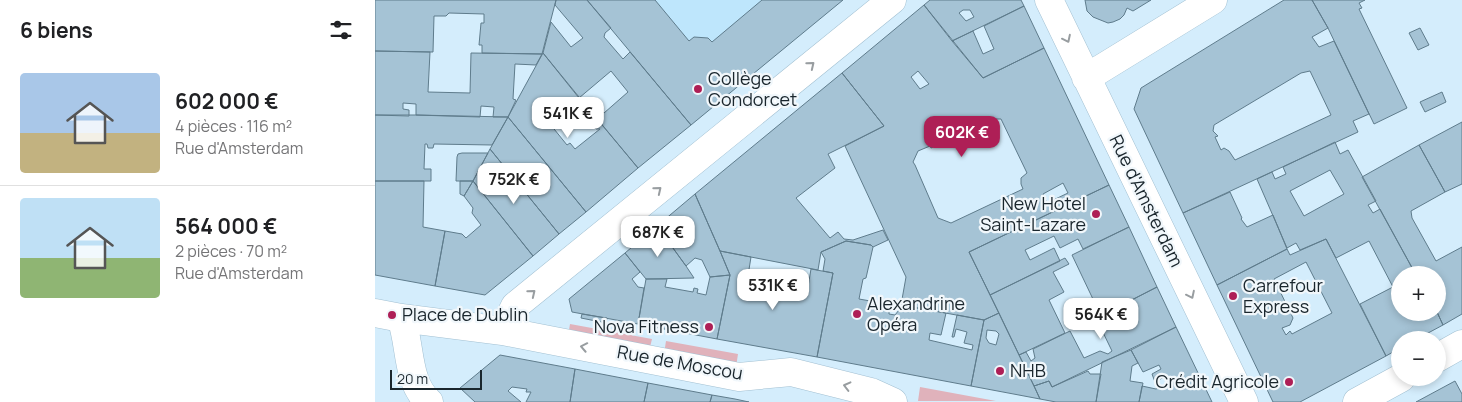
<!DOCTYPE html>
<html lang="fr">
<head>
<meta charset="utf-8">
<style>
  body { margin:0; font-family:Manrope,sans-serif; background:#f2f2f2; color:#202124; height:100vh; display:flex; flex-direction:column; font-size:19px; white-space:nowrap }
  * { box-sizing:border-box; margin:0 }
  p { font-size:16px; color:#757577 }
  .icon { flex:none; width:28px; height:28px; fill:none; stroke:currentColor; stroke-width:2; stroke-linecap:round; stroke-linejoin:round }
  .map { position:relative; flex:1; overflow:hidden }
  .panel { display:flex; flex-direction:column; background:#fff; width:375px }
  .panel>* { flex:none }
  .fabs { position:absolute; left:1016px; top:266px; display:grid; gap:10px }
  .fabs a { display:grid; place-items:center; width:55px; height:55px; border-radius:50%; background:#fff; box-shadow:0 2px 8px #0003; font-size:25px }
  .scale { position:absolute; left:15px; bottom:12px; width:92px; box-sizing:border-box; padding-left:5px; border:2px solid #1a262d; border-top:0; font-size:14px; line-height:18px; white-space:nowrap; color:#1a262d; -webkit-text-stroke:4px #f1f7fb; paint-order:stroke }
  .price { position:absolute; translate:-50% -42px; padding:0 11px; border-radius:10px; background:#fff; color:#222; font-size:16px; line-height:32px; filter:drop-shadow(0 1px 2px #0008) }
  .price::after { content:''; position:absolute; left:50%; top:30px; width:15px; height:11px; margin-left:-8px; background:inherit; clip-path:polygon(0 0,100% 0,50% 100%) }
  .price.current { background:#ae1f56; color:#fff }
  ul { padding:0; list-style:none }
  li { display:flex; align-items:center; gap:15px; height:125px; padding:0 20px }
  li+li { border-top:1px solid #e0e0e0 }
  li span { display:grid; place-items:center; flex:none; width:140px; height:100px; border-radius:5px; color:#555 }
  li>.icon { margin-inline-start:auto }
  span .icon { width:60px; height:60px; fill:#fffc; stroke-width:1 }
  li b { font-size:21px }
  h2 { display:flex; justify-content:space-between; align-items:center; height:60px; padding:0 20px; font-size:21px }
  main { display:flex; flex:1; min-height:0 }
  .map>svg:first-child { display:block }
  .built { fill:#bee6fc }
  .green { fill:#e0b2bb }
  .building { fill:#a5c3d5; stroke:#5f7c8c; fill-rule:evenodd }
  .lines { fill:none; stroke-linecap:round; stroke-linejoin:round }
  .street-casing { stroke:#a2c0d2; stroke-width:29 }
  .street { stroke:#fff; stroke-width:28 }
  .oneway { stroke:#989da0 }
  .poi-dot { fill:#ae1f56; stroke:#f1f7fb; stroke-width:2 }
  .labels { text-anchor:middle; stroke-width:4.5; stroke-linejoin:round; paint-order:stroke }
  .poi-label { font-size:18px; fill:#1a262d; stroke:#f1f7fb; text-anchor:start }
  .street-label { font-size:18px; fill:#1a262d; stroke:#f1f7fb }
</style>
</head>
<body>
<main>
<section class="panel">
<h2>6 biens<svg class="icon" aria-label="filters" viewBox="0 0 24 24"><path d="M4 7h16M4 17h16"/><circle cx="9" cy="7" r="2"/><circle cx="15" cy="17" r="2"/></svg></h2>
<ul>
<li><span style="background:linear-gradient(#a9c7e8 60%,#c2b280 0)"><svg class="icon" aria-label="home" viewBox="0 0 24 24"><path d="M3 11l9-7 9 7M6 9v11h12V9"/></svg></span><div><b>602 000 €</b><p>4 pièces · 116 m²</p><p>Rue d'Amsterdam</p></div></li>
<li><span style="background:linear-gradient(#bfe0f5 60%,#8fb573 0)"><svg class="icon" aria-label="home" viewBox="0 0 24 24"><path d="M3 11l9-7 9 7M6 9v11h12V9"/></svg></span><div><b>564 000 €</b><p>2 pièces · 70 m²</p><p>Rue d'Amsterdam</p></div></li>
</ul>
</section>
<div class="map">
<svg width="1087" height="402" viewBox="0 0 1087 402">
  <rect width="100%" height="100%" fill="#d4edfc"/>
  <path class="built" d="M212 0H468L316 125Z"/>
  <path class="green" d="M195 324 277 339 274 351 193 336Z
    M291 341 363 354 361 367 289 354Z
    M545 387 621 401H543Z"/>
  <path class="building" d="M0 0H181L167 54 107 53V45H104L106 23H109V14L74 13 71 16H59L58 52 0 51Z
    M181 0H212L236 28 230 33 229 37 248 59 255 52 316 125 263 168 217 113 224 108 229 113 253 92 236 71 204 98 168 53 176 22 196 47 208 38 180 5Z
    M212 0H280L314 41 319 37 333 38 337 42 387 0H468L316 125Z
    M555 0H646L649 6 577 41 549 5ZM588 10H595L599 17 591 21 584 13Z
    M710 0H776L758 11 752 8 749 15 745 19 738 22 733 23 718 17 712 11Z
    M909 0H937L953 28 937 37 944 47 959 41 994 114 978 121 983 132 808 213 759 109 766 88ZM935 71 956 115 860 160 854 151 849 148 846 150 840 137 843 136 838 131 839 125 926 73Z
    M937 0H990L984 3 987 8 984 9 1032 108 999 124 953 28Z
    M549 5 608 78 669 48 734 185 594 252 624 313 609 320 526 305 531 277 470 146 509 126 467 73ZM543 71 554 84 545 89 536 77ZM614 119H626L652 173 646 178V184L648 189 576 223 563 218 540 165 538 162 543 151 555 146 556 148ZM688 183 693 193 672 203 668 194Z
    M649 6 669 48 608 78 577 41 598 31 608 54 619 49 609 26Z
    M1045 28 1054 45 1043 50 1034 33Z
    M0 51 55 52 53 92 95 93 96 53 167 54 161 65 140 64 138 99 141 100 133 117H118L119 107 106 106 105 117 41 115V104L28 103V109L34 110V116L0 115Z
    M168 53 204 97 175 124 192 145 195 143 200 149 225 129H221L218 126 224 121 263 168 211 212 133 117Z
    M467 73 509 126 453 154 460 168 421 198 455 238 463 232 469 239 478 240 508 230 513 240 498 247 496 245 471 241 446 252 443 270 345 251 320 194Z
    M1067 92 1071 102 1050 112 1045 102Z
    M0 115H41L133 117 117 145 59 144 58 148H53L52 144H50L49 169H56V181H0Z
    M133 117 211 212 184 234 115 149Z
    M1087 122V184L1070 192 1044 145Z
    M960 142 965 154 973 150 1001 201 993 205 998 213 1005 209 1041 275H1025V312H1062L1068 325 1040 340H1025V348L1011 356 985 304 1018 287 994 241 961 258 951 239 925 250 921 243 912 248 882 179 897 172 900 179 911 174 908 167ZM955 170 969 194 929 216 915 191Z
    M1044 145 1070 192 1036 211 1037 218 1061 261 1087 247V314L1068 325 1062 312V275H1041L987 177Z
    M115 149 184 234 158 256 98 181Z
    M87 153H113L98 181H81L82 157 83 154Z
    M0 181H49L48 227 70 231 60 286 0 275Z
    M85 181H98L89 196 85 194Z
    M98 181 158 256 110 295 60 286 70 231 87 234 91 238 106 225 97 213 98 208 89 196Z
    M734 185 754 227 708 249 703 239 685 248 679 236 650 250 655 260 679 248 685 261 615 295 594 252Z
    M855 192 867 218 866 219 872 227 898 215 912 249 842 285 808 213Z
    M320 194 345 251 355 275 335 277 327 260 320 258 311 266 282 226Z
    M282 226 311 266 319 278 271 279 250 253Z
    M754 227 782 287 726 316 697 255Z
    M951 239 1011 356 925 402H898L842 285 912 249 915 255ZM931 262 957 313 917 334 915 331 911 335 907 328 915 325 918 318 899 279Z
    M471 241 496 245 498 247 491 278 488 279 484 299 501 302V307L510 308 514 311V314L520 315 524 310 525 305 571 313 566 335 555 333 554 340 597 350 598 345 589 343 592 332 581 329 579 337H577L582 315 609 320 596 386 442 357 458 273 448 271 450 259 446 252Z
    M345 251 376 257 372 282 432 293 436 269 458 273 442 357 342 339 355 275Z
    M250 253 265 272 257 279 263 287 269 288 263 324 197 312 194 299Z
    M690 258 694 264 678 272 689 292 674 300 690 333 644 355 615 295Z
    M355 275 342 339 263 324 271 279H292L290 287 318 292 319 288 323 289 322 293 331 295 335 277Z
    M782 287 801 327 677 387 674 381 659 386 644 355 651 352 656 361 660 358 658 349 695 331 709 358 725 351 733 354 737 351 721 318Z
    M624 313 659 386 665 399 596 386 609 320ZM612 330 621 331 624 334 621 345 614 343 611 338Z
    M207 314 232 318 231 323 206 318Z
    M801 327 837 402H764L767 386 781 389 793 384 789 377 780 382 777 374 786 369 784 365 768 372 756 350Z
    M756 350 763 363 757 366 755 381 768 383 764 402H721L727 362Z
    M125 355 200 369 195 402H151L156 392H151L152 389 137 387 133 391 146 402H100L85 388Z
    M200 369 273 383 269 402H195Z
    M713 371 715 374H726L721 402H681L665 399 659 386 674 381 677 387Z
    M1080 381 1087 394V402H1041Z
    M273 383 337 395 335 402H269Z
    M337 395 360 399 374 402H335Z"/>
  <g class="lines">
    <defs>
      <path id="street" d="M674 0 869 402
        M711 78 838 0
        M0 313 26 318 128 331 364 377 416 372 496 392 518 402
        M26 318C36 344 31 382 54 402
        M128 331 140 306 517 0
        M1062 358 1087 344
        M982 402 1026 378"/>
    </defs>
    <use href="#street" class="street-casing"/>
    <use href="#street" class="street"/>
  </g>
  <defs><path id="oneway-chevron" d="M-2-3.5L2.5 0L-2 3.5" fill="none" stroke-width="1.6" stroke-linecap="round" stroke-linejoin="round" transform="scale(1.25)"/></defs>
  <g class="oneway">
    <use href="#oneway-chevron" transform="translate(692 39) rotate(64)"/>
    <use href="#oneway-chevron" transform="translate(436 65) rotate(-39)"/>
    <use href="#oneway-chevron" transform="translate(283 190) rotate(-39)"/>
    <use href="#oneway-chevron" transform="translate(157 293) rotate(-39)"/>
    <use href="#oneway-chevron" transform="translate(816 295) rotate(64)"/>
    <use href="#oneway-chevron" transform="translate(209 347) rotate(-169)"/>
    <use href="#oneway-chevron" transform="translate(472 386) rotate(-166)"/>
  </g>
  <g class="poi-dot">
    <circle cx="323" cy="89" r="5"/>
    <circle cx="721" cy="214" r="5"/>
    <circle cx="858" cy="296" r="5"/>
    <circle cx="482" cy="314" r="5"/>
    <circle cx="17" cy="315" r="5"/>
    <circle cx="334" cy="327" r="5"/>
    <circle cx="625" cy="371" r="5"/>
    <circle cx="914" cy="382" r="5"/>
  </g>
  <g class="labels">
    <g class="poi-label">
      <text x="333" y="85">Collège<tspan x="333" dy="21">Condorcet</tspan></text>
      <text x="711" y="210" text-anchor="end">New Hotel<tspan x="711" dy="21">Saint-Lazare</tspan></text>
      <text x="868" y="292">Carrefour<tspan x="868" dy="21">Express</tspan></text>
      <text x="492" y="310">Alexandrine<tspan x="492" dy="21">Opéra</tspan></text>
      <text x="27" y="321">Place de Dublin</text>
      <text x="324" y="333" text-anchor="end">Nova Fitness</text>
      <text x="635" y="377">NHB</text>
      <text x="904" y="388" text-anchor="end">Crédit Agricole</text>
    </g>
    <g class="street-label">
      <text transform="translate(771 201) rotate(64)" y="6">Rue d'Amsterdam</text>
      <text transform="translate(305 363) rotate(10)" y="6">Rue de Moscou</text>
    </g>
  </g>
</svg>
<div class="fabs">
<a>+</a>
<a>−</a>
</div>
<div class="scale">20 m</div>
<b class="price" style="left:193px;top:139px">541K €</b>
<b class="price current" style="left:587px;top:158px">602K €</b>
<b class="price" style="left:139px;top:205px">752K €</b>
<b class="price" style="left:283px;top:258px">687K €</b>
<b class="price" style="left:398px;top:311px">531K €</b>
<b class="price" style="left:726px;top:340px">564K €</b>
</div>
</main>
</body>
</html>
